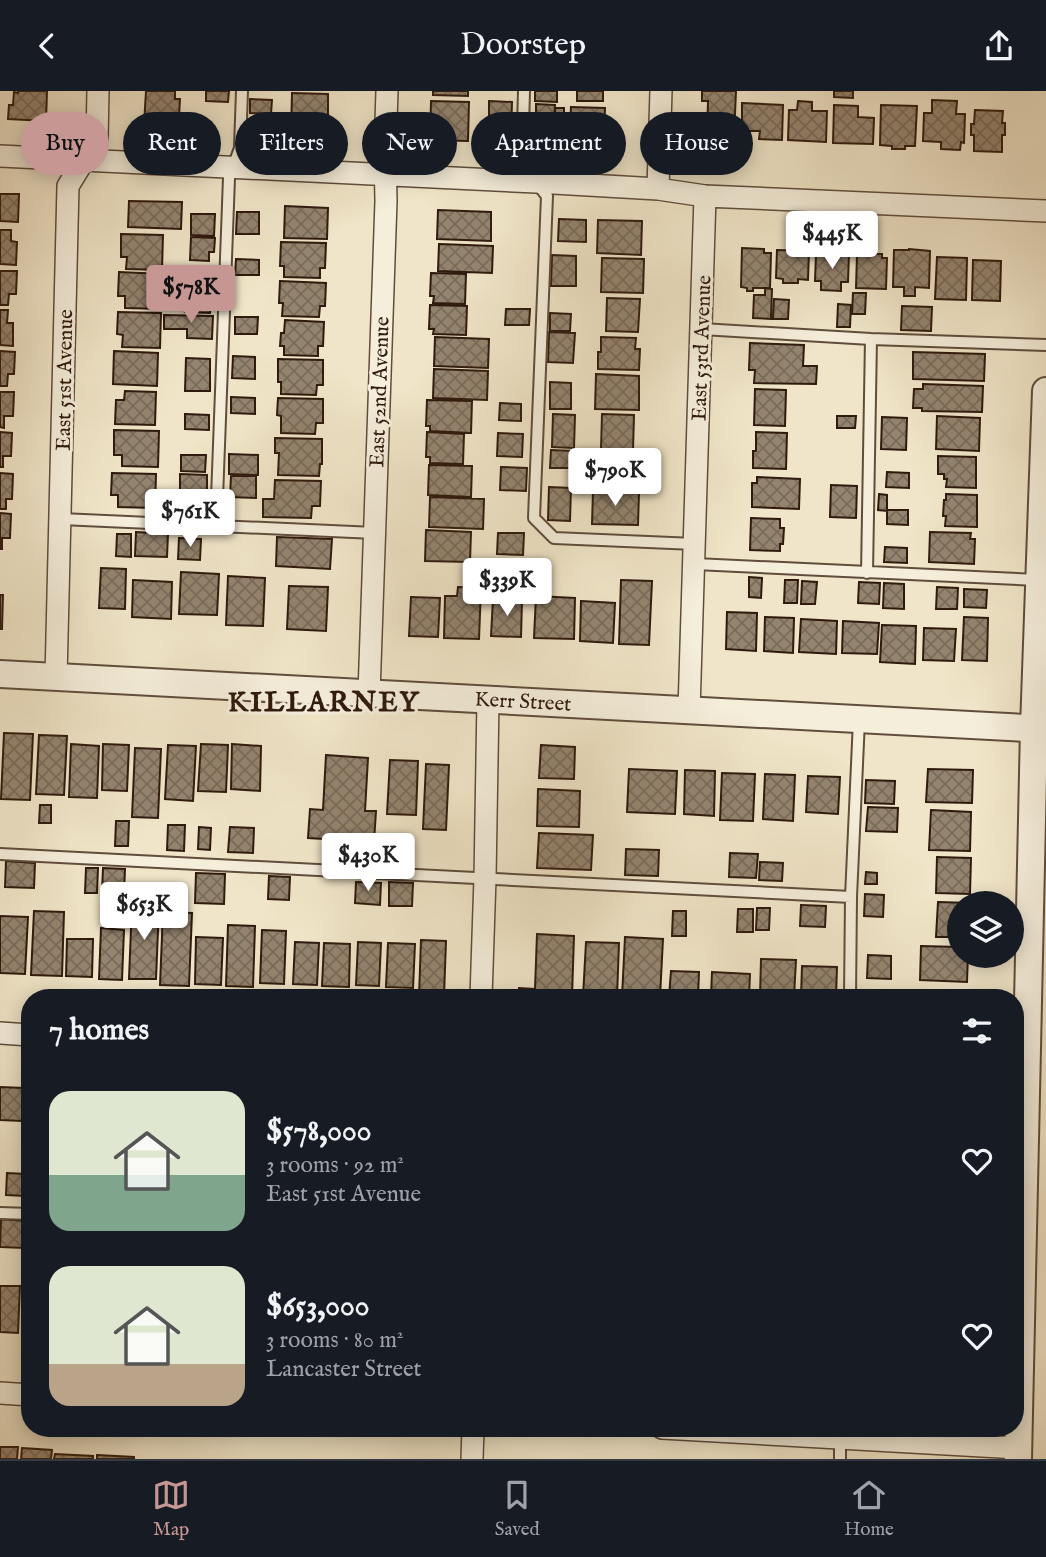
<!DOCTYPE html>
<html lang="en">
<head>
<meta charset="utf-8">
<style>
  body { margin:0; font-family:"IM FELL English",serif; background:#242831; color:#f1f3f6; height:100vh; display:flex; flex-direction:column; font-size:26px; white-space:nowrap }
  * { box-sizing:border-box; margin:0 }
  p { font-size:23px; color:#9ea1a6 }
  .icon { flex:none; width:38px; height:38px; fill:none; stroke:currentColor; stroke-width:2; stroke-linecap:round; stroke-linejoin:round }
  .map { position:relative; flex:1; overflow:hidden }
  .side { position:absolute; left:21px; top:898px; width:1003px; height:448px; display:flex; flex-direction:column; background:#171b24; border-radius:28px; box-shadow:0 4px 18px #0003 }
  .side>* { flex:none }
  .top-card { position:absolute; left:21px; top:21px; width:1004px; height:63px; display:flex; gap:14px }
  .fabs { position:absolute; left:947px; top:800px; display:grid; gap:14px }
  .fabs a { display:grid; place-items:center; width:77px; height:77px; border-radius:50%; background:#171b24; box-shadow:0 4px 18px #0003; font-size:35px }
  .price { position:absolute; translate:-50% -60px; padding:0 16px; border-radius:7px; background:#fff; color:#222; font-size:23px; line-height:46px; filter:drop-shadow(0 2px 4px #0008) }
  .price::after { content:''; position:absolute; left:50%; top:42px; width:21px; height:16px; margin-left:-10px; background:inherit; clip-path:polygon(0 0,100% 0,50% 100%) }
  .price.current { background:#c59692; color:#111 }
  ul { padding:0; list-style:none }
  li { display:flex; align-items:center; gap:21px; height:175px; padding:0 28px }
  li span { display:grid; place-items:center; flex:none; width:196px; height:140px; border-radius:21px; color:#555 }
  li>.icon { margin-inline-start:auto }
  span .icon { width:84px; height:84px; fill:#fffc; stroke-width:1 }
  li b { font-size:30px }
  h2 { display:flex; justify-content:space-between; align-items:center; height:84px; padding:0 28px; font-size:30px }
  .chip { padding:0 24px; border-radius:32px; background:#171b24; box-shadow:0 4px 18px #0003; font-size:24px; line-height:63px }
  .chip.current { background:#c59692; color:#111 }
  header { display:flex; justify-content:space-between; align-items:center; height:91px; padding:0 28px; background:#171b24; font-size:32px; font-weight:600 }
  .tab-bar { display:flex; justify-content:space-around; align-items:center; height:98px; border-top:2px solid #363941; background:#171b24; font-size:19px; color:#9ea1a6 }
  .tab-bar a { display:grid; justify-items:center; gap:4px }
  .tab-bar .current { color:#c59692 }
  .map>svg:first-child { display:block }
  .building { fill:url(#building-cross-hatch); stroke:#301a0e; stroke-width:2 }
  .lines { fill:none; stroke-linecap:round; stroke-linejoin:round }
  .service-casing { stroke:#604d3c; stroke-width:14 }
  .minor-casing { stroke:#604d3c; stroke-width:24 }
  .tertiary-casing { stroke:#604d3c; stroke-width:30 }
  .service { stroke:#f5eedb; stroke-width:10 }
  .minor { stroke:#f5eedb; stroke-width:21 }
  .tertiary { stroke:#f5eedb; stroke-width:26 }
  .labels { text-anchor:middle; stroke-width:6; stroke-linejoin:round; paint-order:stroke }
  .street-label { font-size:21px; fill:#301a0e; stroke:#f5eedb }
  .district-label { font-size:28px; font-weight:bold; letter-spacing:2px; fill:#301a0e; stroke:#f5eedb }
</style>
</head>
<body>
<header><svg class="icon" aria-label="back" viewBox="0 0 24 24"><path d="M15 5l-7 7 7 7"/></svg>Doorstep<svg class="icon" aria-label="share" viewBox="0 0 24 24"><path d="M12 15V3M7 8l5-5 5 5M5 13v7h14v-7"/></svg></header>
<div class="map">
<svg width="1046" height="1368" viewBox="0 0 1046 1368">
  <defs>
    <pattern id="building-cross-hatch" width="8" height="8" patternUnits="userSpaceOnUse" patternTransform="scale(1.75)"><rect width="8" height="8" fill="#94846f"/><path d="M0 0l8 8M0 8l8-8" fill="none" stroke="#796b5a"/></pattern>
  </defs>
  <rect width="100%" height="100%" fill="#f0e5c8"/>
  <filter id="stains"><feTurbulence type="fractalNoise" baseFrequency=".00286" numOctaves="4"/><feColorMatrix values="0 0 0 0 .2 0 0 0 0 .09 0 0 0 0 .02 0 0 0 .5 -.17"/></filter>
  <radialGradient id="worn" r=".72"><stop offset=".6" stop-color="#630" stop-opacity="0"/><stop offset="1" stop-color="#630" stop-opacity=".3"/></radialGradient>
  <path class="building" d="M18 0H47L46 30 8 28 9 14H13L14 1 18 2Z
    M146 0H175V8H180L179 26 174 25V35L144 34Z
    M206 0H229L228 11 206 10Z
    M433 0H468V5L433 4Z
    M535 0H557V11L535 10Z
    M577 0H603V10H577Z
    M702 0H736L734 46 707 45 708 10H702Z
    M834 0H853V7L834 6Z
    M292 2 328 3V29L319 28 318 44 291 43Z
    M250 8 272 9 271 23 250 22Z
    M932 9 957 10 956 23H965L964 52 961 51 960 59 941 58V51L923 50 924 22H932Z
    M431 10 469 11 468 50 430 49Z
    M489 10 512 11 511 44 489 43Z
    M798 10 812 11V20H827L826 51 788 49 789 19H797Z
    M742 12 783 14 782 49 759 48 760 40H742Z
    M536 13 555 14 554 30H536Z
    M834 14 858 15V26L874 27 873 53 833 52Z
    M881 14 917 15 915 55H905V58H892V55L880 54Z
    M571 16 605 17 604 39 596 38V56H569Z
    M555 17H564V27H555Z
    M975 19 1003 20 1002 32H1005V44H1002V61L974 60V44H971V33H974Z
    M0 103H19L18 131 0 130Z
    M129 110 182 111 181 138 128 136Z
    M285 115 328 117 327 148 284 147Z
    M438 119 491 121V150L437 148Z
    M237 121H259V143H236Z
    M191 123H215L214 145 191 144Z
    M559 128 586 129V151L558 150Z
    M598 129 642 130 641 164 597 162Z
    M0 139H11V150L17 151 16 174 0 173Z
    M121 143 163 144 162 179 126 178 127 166H121Z
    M191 146 215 147 214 161H209V170L190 169Z
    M281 151 326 152 325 177H320V187L284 186V175H280Z
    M439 153 493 155 492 182 438 180Z
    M742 157 764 158V162H771L770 197H753V200H747V197L741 196Z
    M909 158 930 160 929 197 915 196V205H904V196H893L894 159H909Z
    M777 159 809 160 808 189 798 188V192H783V188L776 187Z
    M830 162H849L848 191H841V200L821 199V190H815L816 163 830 164Z
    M857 163H882V167H887L886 198 856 197Z
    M552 164 576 165V195H551Z
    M937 166 967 167 966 209 935 208Z
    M602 167 644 168 643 202 601 201Z
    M236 168 259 169V184H235Z
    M973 169 1001 170 1000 210 972 209Z
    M0 180H17L16 203H9L8 214H0Z
    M119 181 163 183 162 218 125 217V205H118Z
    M431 182 466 183 465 213 433 212 434 205H430Z
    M280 190 326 192 325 215H320L319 226 282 225 283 212H279Z
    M186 196 211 197 210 222 185 221Z
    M765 197 772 198 771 228 753 227 754 204H765Z
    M853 202H866L865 223H852Z
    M607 207 640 208 638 241 606 240Z
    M774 208 789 209 788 228H773Z
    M838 213 851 214 850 236H837Z
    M430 214 467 215 466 244 433 243 434 238H429Z
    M902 215 932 216 931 240 901 239Z
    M506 218H530L529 234H505Z
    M0 219H8L7 232H13V255L0 254Z
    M118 221 161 222 160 257 122 256 123 244 117 243Z
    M550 222 571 223 570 240H550Z
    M164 224 213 225 212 248 187 247V238H164Z
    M235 226H258L257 243H235Z
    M285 229 324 231 323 255H318V265L284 264V255H280L281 242H284Z
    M549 241 575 242 573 272 548 271Z
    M435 246 489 248 488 277 434 275Z
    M601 246 636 247 635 258H640L639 279 598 278V261H601Z
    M750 252 804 254 803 275H817L816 293 754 292 755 279H749Z
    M0 260 15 261 14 283H8L7 295H0Z
    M114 260 158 262 157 295 113 293Z
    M913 261 985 263 984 290 913 288Z
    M233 265 255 266V288L232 287Z
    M186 267 210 268V300H185Z
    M278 268 323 269V294H317L316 304 281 303V291H278Z
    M434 278 488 280 487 309 433 307Z
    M596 283 639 285V319L595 318Z
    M550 291 571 292V318H550Z
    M923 293 983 295 982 321 922 320V317H913L914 298H923Z
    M755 298 786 299 785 335 754 334Z
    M125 300 156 301 155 334 115 333 116 309H124Z
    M0 301H14L13 325H4V337L0 336Z
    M231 306 255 307V323L231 322Z
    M278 307 323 308V332H316L315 343 281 342V325L277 324Z
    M427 309 472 310 471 342 430 340V335H426Z
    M500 312 521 313V330L499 329Z
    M185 323 209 324V339L185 338Z
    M553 323 575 324 574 357 552 356Z
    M602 323 634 324 633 359 601 358Z
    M837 325H856L855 337H837Z
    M937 325 980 327 979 360 936 358Z
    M882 326 907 327 906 359 881 358Z
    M114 339 159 340 158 376 122 375V364H114Z
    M0 341 12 342 11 365H3V376H0Z
    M427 341 464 343 463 373 430 372V366H426Z
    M756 341 787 342 786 378 753 377V360H756Z
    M498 342 523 343 522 366 497 365Z
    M275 347 322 348V373H320L319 385 278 384 279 362H275Z
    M551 359 574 360 573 377H550Z
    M605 362 635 363 632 399 604 398V390H600L601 372H605Z
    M229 363 258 364V384L229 383Z
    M181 364H206L205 381 181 380Z
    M938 365 976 366V397L946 396 947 388H944V383H938Z
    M429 374 472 375 471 406 428 404Z
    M501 376 527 377 526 400 500 399Z
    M887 381 909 382V397L886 396Z
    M0 382 13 383 12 408H6V418H0Z
    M112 382 156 383 155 417 118 416V404H111Z
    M180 383 207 384V408L180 407Z
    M231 385H256V407L230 406Z
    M757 386 800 388 799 418 752 416V392H757Z
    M275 389 321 390 320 415H312L311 427 263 426V408H274Z
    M831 394 857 395 856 427 830 426Z
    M549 396 571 397 570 430 548 429Z
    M593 400 639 402 638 434 592 433Z
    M879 403 887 404V420L878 419Z
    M946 403 977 404V436L945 435 946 425H943L944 409H946Z
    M430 406 484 408 483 438 429 436Z
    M887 419H908V434L887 433Z
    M0 422 11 423 10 447H2V458H0Z
    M751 427 780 428V437H784L783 453H780V460L750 459Z
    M426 439 471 441 470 471 425 470Z
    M136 441 168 443 167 466 135 465Z
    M930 441 971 442 970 448H975L974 473 929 471Z
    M498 442H524L523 464 497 463Z
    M117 443H131V466L116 465Z
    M277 446 332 448 330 478 276 475Z
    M179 447 201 448 200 469 178 468Z
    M885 456 907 457V472L884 471Z
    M101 477 126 478 125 518 99 517Z
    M181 481 219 483 217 524 179 523Z
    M228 485 265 487 263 535 226 534Z
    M749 486 762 487 761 507 749 506Z
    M133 489 172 491 171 528 132 526Z
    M621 489 652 490 649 554 619 553Z
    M785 489H798L797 512H784Z
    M802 490 817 491 815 513H801Z
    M859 491 880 492 879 513 858 512Z
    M884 492 904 493V518L883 517Z
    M289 495 328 496 326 540 287 538Z
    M458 496 481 497 479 548 444 547 445 505H457Z
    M937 496 958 497 957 518H936Z
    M964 498 987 499 986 517 964 516Z
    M0 504H3L2 538H0Z
    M536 505 575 507 574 548 534 547Z
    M411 506 440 507 438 546 409 545Z
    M493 508 522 509 521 546 491 545Z
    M581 510 615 512 613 552 580 550Z
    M727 521 757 522 756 560 726 558Z
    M765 526 794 527 793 562 764 560Z
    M964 526 988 527 987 570 962 569Z
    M801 528 837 530 836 563 799 561Z
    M843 530 879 532 877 563 842 562Z
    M882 534 916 535 915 573 880 571Z
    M924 537 956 538 954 570 923 569Z
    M4 642 33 643 30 709 1 708Z
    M39 644 67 645 64 704 36 703Z
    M71 653 99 655 97 707 69 706Z
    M103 653 129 654 127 700 102 699Z
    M201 653 228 654 226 701 198 700Z
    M232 653 261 655 260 700 231 698Z
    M168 654 196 655 193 710 165 708Z
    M541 654 575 656 574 688 539 687Z
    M135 657 161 658 158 727 132 726Z
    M326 664 368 667 365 720H376L374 751 308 747 310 718 323 719Z
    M390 669 418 670 416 724 387 723Z
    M426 673 449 674 446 739 423 738Z
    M629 678 677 680 675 723 627 721Z
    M928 678 973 679 972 712 926 711Z
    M685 679 715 680 714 725 684 723Z
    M722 682 755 683 753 730 720 729Z
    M765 683 795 684 793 730 763 728Z
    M808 685 840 686 838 723 806 721Z
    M866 689 895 690 894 713 865 712Z
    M538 698 580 700 579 736 537 735Z
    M40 714H51V732H39Z
    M868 716 898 717 897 741 866 740Z
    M931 719 971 721 970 760 929 759Z
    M116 730H129L128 755H115Z
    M168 734H185L184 760 167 759Z
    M199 736 211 737 210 759 198 758Z
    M230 736 254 737 253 762 228 761Z
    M539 742 593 744 591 779 537 777Z
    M626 758 659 759 658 785 625 784Z
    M730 762 758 763 756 787 729 786Z
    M937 766 971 767 970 803 936 802Z
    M6 770 35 772 34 797 5 796Z
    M760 771 783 772 782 790 759 789Z
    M86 777H98L97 802H85Z
    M103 777 125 778 124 801 102 800Z
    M866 781 877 782V793H865Z
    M196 782 225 783 224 813 195 812Z
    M269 785 290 786 289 809 268 808Z
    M356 791 381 792 380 814 355 812Z
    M389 791 413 792 412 815H389Z
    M865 803 884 804 883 826 864 825Z
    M938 811 970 812H959V846H936Z
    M132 813 159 815 156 888H129Z
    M801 814 826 815 825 836 800 835Z
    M757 817H770L769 839H756Z
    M738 818H753V841H737Z
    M34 820 64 821 62 885 31 884Z
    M673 820H686V845H672Z
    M163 821 192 822 189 895 160 894Z
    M0 825 28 826 25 883 0 882Z
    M228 834 255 835 253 896 226 895Z
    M101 837 124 839 122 889 99 888Z
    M262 839 286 840 284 893 260 892Z
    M537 843 574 845 572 906H519V897L535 898Z
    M196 846 223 847 221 894 195 893Z
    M625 846 663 848 660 906H622Z
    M67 848H93L92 886 66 885Z
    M421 849 446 850 444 906 419 905Z
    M295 851 319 852 317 894 293 893Z
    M358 851 381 852 379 895 356 894Z
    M586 851 619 852 617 906H583Z
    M324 852 350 853 349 896 322 895Z
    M388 852 415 853 413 897 386 896Z
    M921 855 959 856V864H968L967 891 920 889Z
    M868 864 891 865V888L867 887Z
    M761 868 796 869 794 906H760Z
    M802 875 837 876 836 906H801Z
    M671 880 699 881 698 906H669Z
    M712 881 750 883 749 906H711Z
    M883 901 969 904V906H883Z
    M0 996 24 997 22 1030 0 1029Z
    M7 1082 26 1083 25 1105 6 1104Z
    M1 1128 24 1130V1157L0 1156Z
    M0 1195H20L18 1242 0 1241Z
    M0 1356H18L17 1368H0Z
    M22 1357 52 1359 51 1368H21Z
    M55 1363 93 1365V1368H54Z
    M97 1364 134 1366V1368H97Z"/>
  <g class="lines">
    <defs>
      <path id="service" d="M524 0 522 74 547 105 534 427 554 447 695 453
        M702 238 871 248 1046 254
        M61 428 375 442
        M216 434 229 87 240 57 242 0
        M695 473 1038 489
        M867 482 871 248
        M0 763 851 806
        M850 906 851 806 859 629
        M0 1122 30 1123
        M840 1368V1346"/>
      <path id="minor" d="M0 65 536 91 658 98 705 105 1046 120
        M658 98 661 0
        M56 586 68 95 97 48 98 0
        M369 603 386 110 385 61 387 0
        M689 619 705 105
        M481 906 485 787 488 609
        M0 942 30 944
        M0 1302 30 1304
        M662 1337 1018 1357
        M472 1368 473 1337"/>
      <path id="tertiary" d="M0 583 1046 638
        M1018 1368 1034 637 1046 300"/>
    </defs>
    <use href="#service" class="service-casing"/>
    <use href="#minor" class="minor-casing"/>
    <use href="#tertiary" class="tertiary-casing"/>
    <use href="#service" class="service"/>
    <use href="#minor" class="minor"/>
    <use href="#tertiary" class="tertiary"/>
  </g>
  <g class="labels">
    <g class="street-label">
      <text transform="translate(701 257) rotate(-88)" y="7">East 53rd Avenue</text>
      <text transform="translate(64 289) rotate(-89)" y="7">East 51st Avenue</text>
      <text transform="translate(379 301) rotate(-88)" y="7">East 52nd Avenue</text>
      <text transform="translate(523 610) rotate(3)" y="7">Kerr Street</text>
    </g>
    <g class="district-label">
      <text x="324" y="620">KILLARNEY</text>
    </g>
  </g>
  <rect width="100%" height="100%" filter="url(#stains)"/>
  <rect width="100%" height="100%" fill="url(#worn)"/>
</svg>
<div class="fabs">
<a><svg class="icon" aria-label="layers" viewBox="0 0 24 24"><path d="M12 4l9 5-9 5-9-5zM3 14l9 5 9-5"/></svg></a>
</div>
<b class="price" style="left:832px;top:180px">$445K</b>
<b class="price current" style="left:191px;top:234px">$578K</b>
<b class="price" style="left:615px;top:417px">$790K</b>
<b class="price" style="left:190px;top:458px">$761K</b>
<b class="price" style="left:507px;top:527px">$339K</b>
<b class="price" style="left:368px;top:802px">$430K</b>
<b class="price" style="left:144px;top:851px">$653K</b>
<div class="top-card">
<a class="chip current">Buy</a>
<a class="chip">Rent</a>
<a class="chip">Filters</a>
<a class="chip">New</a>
<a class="chip">Apartment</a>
<a class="chip">House</a>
</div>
<section class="side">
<h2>7 homes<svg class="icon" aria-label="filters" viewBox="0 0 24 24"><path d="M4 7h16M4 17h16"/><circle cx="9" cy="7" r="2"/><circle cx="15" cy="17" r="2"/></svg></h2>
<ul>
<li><span style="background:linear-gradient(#dfe7d0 60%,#7fa58c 0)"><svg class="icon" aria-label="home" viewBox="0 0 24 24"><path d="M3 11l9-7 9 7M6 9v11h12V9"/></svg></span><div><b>$578,000</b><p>3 rooms · 92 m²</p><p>East 51st Avenue</p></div><svg class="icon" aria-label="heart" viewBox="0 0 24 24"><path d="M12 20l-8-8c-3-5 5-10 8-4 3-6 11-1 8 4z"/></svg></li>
<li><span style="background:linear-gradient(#dfe7d0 70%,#b9a48a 0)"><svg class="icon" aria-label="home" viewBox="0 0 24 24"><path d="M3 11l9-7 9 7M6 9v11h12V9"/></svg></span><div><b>$653,000</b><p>3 rooms · 80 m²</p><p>Lancaster Street</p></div><svg class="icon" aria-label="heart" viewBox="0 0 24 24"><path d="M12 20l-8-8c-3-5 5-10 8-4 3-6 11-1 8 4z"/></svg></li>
</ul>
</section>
</div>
<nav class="tab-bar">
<a class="current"><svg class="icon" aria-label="map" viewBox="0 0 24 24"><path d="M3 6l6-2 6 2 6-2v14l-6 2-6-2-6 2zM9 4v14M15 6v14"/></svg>Map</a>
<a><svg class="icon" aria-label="saved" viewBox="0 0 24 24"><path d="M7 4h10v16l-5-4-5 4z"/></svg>Saved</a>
<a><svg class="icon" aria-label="home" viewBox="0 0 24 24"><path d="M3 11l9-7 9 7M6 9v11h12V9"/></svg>Home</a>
</nav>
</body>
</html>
